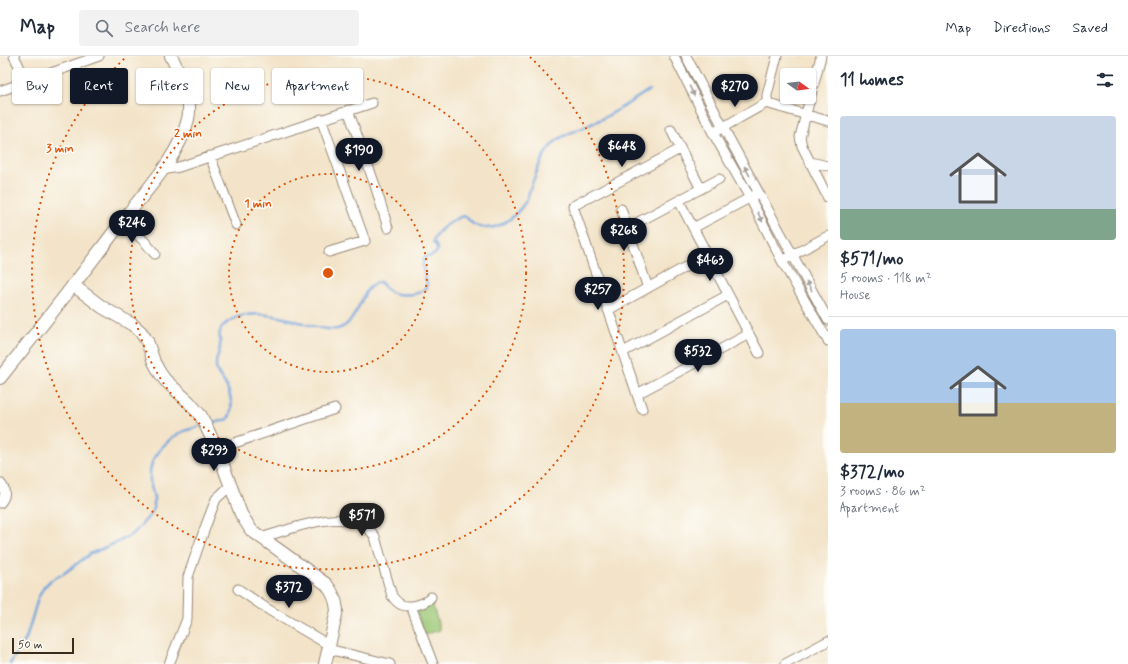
<!DOCTYPE html>
<html lang="en">
<head>
<meta charset="utf-8">
<style>
  body { margin:0; font-family:Mynerve,sans-serif; background:#f2f2f3; color:#1f2937; height:100vh; display:flex; flex-direction:column; font-size:15px; white-space:nowrap }
  * { box-sizing:border-box; margin:0 }
  p { font-size:13px; color:#747a83 }
  .icon { flex:none; width:22px; height:22px; fill:none; stroke:currentColor; stroke-width:2; stroke-linecap:round; stroke-linejoin:round }
  .map { position:relative; flex:1; overflow:hidden }
  .sheet { display:flex; flex-direction:column; background:#fff; width:300px }
  .sheet>* { flex:none }
  .hud { position:absolute; left:12px; top:12px; width:380px; height:36px; display:flex; gap:8px }
  .needle { width:26px; rotate:105deg }
  .fabs { position:absolute; left:780px; top:12px; display:grid; gap:8px }
  .fabs a { display:grid; place-items:center; width:36px; height:36px; border-radius:4px; background:#fff; box-shadow:0 1px 3px #0004; font-size:20px }
  .scale { position:absolute; left:12px; bottom:10px; width:62px; box-sizing:border-box; padding-left:4px; border:2px solid #3b2a1e; border-top:0; font-size:11px; line-height:14px; white-space:nowrap; color:#3b2a1e; -webkit-text-stroke:3px #fdfcf7; paint-order:stroke }
  .price { position:absolute; translate:-50% -34px; padding:0 9px; border-radius:14px; background:#111827; color:#fff; font-size:13px; line-height:26px; filter:drop-shadow(0 1px 2px #0008) }
  .price::after { content:''; position:absolute; left:50%; top:24px; width:12px; height:9px; margin-left:-6px; background:inherit; clip-path:polygon(0 0,100% 0,50% 100%) }
  .price.selected { background:#222; color:#fff }
  ul { padding:0; list-style:none }
  li { display:grid; align-content:center; gap:8px; height:212px; padding:0 12px }
  li+li { border-top:1px solid #e0e1e3 }
  li span { display:grid; place-items:center; height:124px; border-radius:4px; color:#555 }
  li>.icon { margin-inline-start:auto }
  span .icon { width:72px; height:72px; fill:#fffc; stroke-width:1 }
  li b { font-size:17px }
  h2 { display:flex; justify-content:space-between; align-items:center; height:48px; padding:0 12px; font-size:17px }
  .tag { padding:0 14px; border-radius:4px; background:#fff; box-shadow:0 1px 3px #0004; font-size:14px; line-height:36px }
  .tag.selected { background:#111827; color:#fff }
  header { display:flex; align-items:center; gap:24px; box-sizing:border-box; height:56px; padding:0 20px; background:#fff; border-bottom:1px solid #e0e1e3 }
  header strong { font-size:19px }
  nav { display:flex; gap:22px; margin-inline-start:auto; font-size:14px }
  .search { width:280px; height:36px; background:#f2f2f3; display:flex; align-items:center; gap:10px; box-sizing:border-box; padding:0 14px; border-radius:4px; color:#747a83; font-size:15px }
  main { display:flex; flex:1; min-height:0 }
  .map>svg:first-child { display:block }
  .garden { fill:#9bc774; stroke:#6b7849 }
  .lines { fill:none; stroke-linecap:round; stroke-linejoin:round }
  .stream { stroke:#71a3dc; stroke-width:2.5 }
  .minor-casing { stroke:#978774; stroke-width:11 }
  .tertiary-casing { stroke:#978774; stroke-width:14 }
  .minor { stroke:#fff; stroke-width:9 }
  .tertiary { stroke:#fff; stroke-width:12 }
  .oneway { fill:#a79f9a }
  .ring { fill:none; stroke:#df570d; stroke-width:2; stroke-dasharray:2 4 }
  .centre { fill:#df570d; stroke:#fdfcf7; stroke-width:2 }
  .ring-label { font-size:12px; text-anchor:middle; font-weight:bold; fill:#df570d; stroke:#fdfcf7; stroke-width:3; stroke-linejoin:round; paint-order:stroke }
</style>
</head>
<body>
<header>
<strong>Map</strong>
<div class="search"><svg class="icon" aria-label="search" viewBox="0 0 24 24"><circle cx="10" cy="10" r="6"/><path d="M15 15l6 6"/></svg>Search here</div>
<nav><a>Map</a><a>Directions</a><a>Saved</a></nav>
</header>
<main>
<div class="map">
<svg width="828" height="608" viewBox="0 0 828 608">
  <rect width="100%" height="100%" fill="#fdfcf7"/>
  <filter id="ink" filterUnits="userSpaceOnUse"><feTurbulence type="fractalNoise" baseFrequency=".025" numOctaves="2"/><feDisplacementMap in="SourceGraphic" scale="8" xChannelSelector="R" yChannelSelector="G"/><feConvolveMatrix kernelMatrix="1 2 1 2 8 2 1 2 1" color-interpolation-filters="sRGB"/></filter>
  <filter id="wash" filterUnits="userSpaceOnUse"><feTurbulence type="fractalNoise" baseFrequency=".012" numOctaves="4" result="noise"/><feDisplacementMap in="SourceGraphic" scale="16" xChannelSelector="R" yChannelSelector="G"/><feGaussianBlur stdDeviation="0.9" result="paint"/><feColorMatrix in="noise" values="0 0 0 0 0 0 0 0 0 0 0 0 0 0 0 0 0 1.4 0 .05"/><feComposite in="paint" operator="in"/></filter>
  <g filter="url(#wash)">
    <rect width="100%" height="100%" fill="#f3e4c9"/>
    <path class="garden" d="M432 547 440 574 424 579 416 552Z"/>
    <g class="lines">
      <path class="stream" d="M211 368 228 363C235 351 230 334 222 323 219 318 216 317 216 310 215 303 220 297 220 290 221 283 217 277 223 270 243 251 276 259 299 266 310 269 325 275 337 273 361 268 359 228 380 226 383 229 386 232 389 235 397 241 426 240 427 228 425 219 420 209 425 201 435 200 442 195 433 186 434 176 455 162 464 160 468 162 470 166 473 168 494 180 515 162 526 145 528 141 529 137 530 133 537 116 541 98 556 85 566 77 579 74 591 68 612 59 631 46 649 34
        M10 608 26 583 38 542 44 531 51 524 63 518 90 498 120 485 134 477 151 458 154 450V442L150 426V415L153 404 162 391 173 381 184 375 198 371"/>
    </g>
  </g>
  <g filter="url(#ink)">
    <g class="lines">
      <defs>
        <path id="minor" d="M14 0 27 26
          M674 0 713 77 750 142 782 205 828 285
          M686 0 723 71 828 264
          M777 0 767 39V43L769 48 828 65
          M821 0 800 81 802 90 828 142
          M0 35 99 0
          M348 54 375 129 388 172
          M321 63 365 185 329 196
          M671 74 701 133
          M718 74 768 46
          M210 100 236 169
          M810 106 828 110
          M162 114 179 111 372 47
          M679 145 759 297
          M621 153 648 232
          M123 165 145 186 155 198
          M627 172 719 123
          M693 172 755 139
          M787 202 828 180
          M608 254 707 199
          M623 296 728 239
          M637 338 749 278
          M642 353 573 150 680 93
          M217 393 335 353
          M0 427C6 433 6 441 0 447
          M261 482C292 473 353 446 375 481L392 540C395 544 397 547 402 549 410 552 426 548 431 541
          M238 533 269 554 329 589
          M411 550 433 608
          M328 593 390 608
          M169 608 187 563 188 521 206 469 216 443 231 429
          M785 608 828 585"/>
        <path id="tertiary" d="M73 229 102 251 133 269 141 276 147 285 154 306 160 317 165 324 189 346 201 360 217 393 241 458 251 474 326 528C333 536 336 543 337 554L325 608
          M0 322C42 270 83 217 123 164 146 135 180 99 188 63 193 42 180 18 171 0"/>
      </defs>
      <use href="#minor" class="minor-casing"/>
      <use href="#tertiary" class="tertiary-casing"/>
      <use href="#minor" class="minor"/>
      <use href="#tertiary" class="tertiary"/>
    </g>
    <defs><path id="oneway-solid" d="M-6-.8H1V-3.2L6.5 0L1 3.2V.8H-6Z"/></defs>
    <g class="oneway">
      <use href="#oneway-solid" transform="translate(692 35) rotate(63)"/>
      <use href="#oneway-solid" transform="translate(747 115) rotate(-119)"/>
      <use href="#oneway-solid" transform="translate(760 161) rotate(63)"/>
      <use href="#oneway-solid" transform="translate(809 230) rotate(-119)"/>
    </g>
  </g>
  <g class="ring">
    <circle cx="328" cy="217" r="99"/>
    <circle cx="328" cy="217" r="198"/>
    <path d="M530 1A296 296 0 1 1 126 1"/>
  </g>
  <circle cx="328" cy="217" r="6" class="centre"/>
  <g class="ring-label">
    <text x="188" y="81">2 min</text>
    <text x="60" y="96">3 min</text>
    <text x="258" y="151">1 min</text>
  </g>
</svg>
<div class="fabs">
<a><svg class="needle" viewBox="-14 -14 28 28"><path d="M0-13l5 13h-10z" fill="#e53935"/><path d="M0 13l5-13h-10z" fill="#747a83"/></svg></a>
</div>
<div class="scale">50 m</div>
<b class="price" style="left:735px;top:52px">$270</b>
<b class="price" style="left:622px;top:112px">$648</b>
<b class="price" style="left:359px;top:116px">$190</b>
<b class="price" style="left:132px;top:188px">$246</b>
<b class="price" style="left:624px;top:196px">$268</b>
<b class="price" style="left:710px;top:226px">$463</b>
<b class="price" style="left:598px;top:255px">$257</b>
<b class="price" style="left:698px;top:317px">$532</b>
<b class="price" style="left:214px;top:416px">$293</b>
<b class="price selected" style="left:362px;top:481px">$571</b>
<b class="price" style="left:289px;top:553px">$372</b>
<div class="hud">
<a class="tag">Buy</a>
<a class="tag selected">Rent</a>
<a class="tag">Filters</a>
<a class="tag">New</a>
<a class="tag">Apartment</a>
</div>
</div>
<section class="sheet">
<h2>11 homes<svg class="icon" aria-label="filters" viewBox="0 0 24 24"><path d="M4 7h16M4 17h16"/><circle cx="9" cy="7" r="2"/><circle cx="15" cy="17" r="2"/></svg></h2>
<ul>
<li><span style="background:linear-gradient(#c9d6e8 75%,#7fa58c 0)"><svg class="icon" aria-label="home" viewBox="0 0 24 24"><path d="M3 11l9-7 9 7M6 9v11h12V9"/></svg></span><div><b>$571/mo</b><p>5 rooms · 118 m²</p><p>House</p></div></li>
<li><span style="background:linear-gradient(#a9c7e8 60%,#c2b280 0)"><svg class="icon" aria-label="home" viewBox="0 0 24 24"><path d="M3 11l9-7 9 7M6 9v11h12V9"/></svg></span><div><b>$372/mo</b><p>3 rooms · 86 m²</p><p>Apartment</p></div></li>
</ul>
</section>
</main>
</body>
</html>
